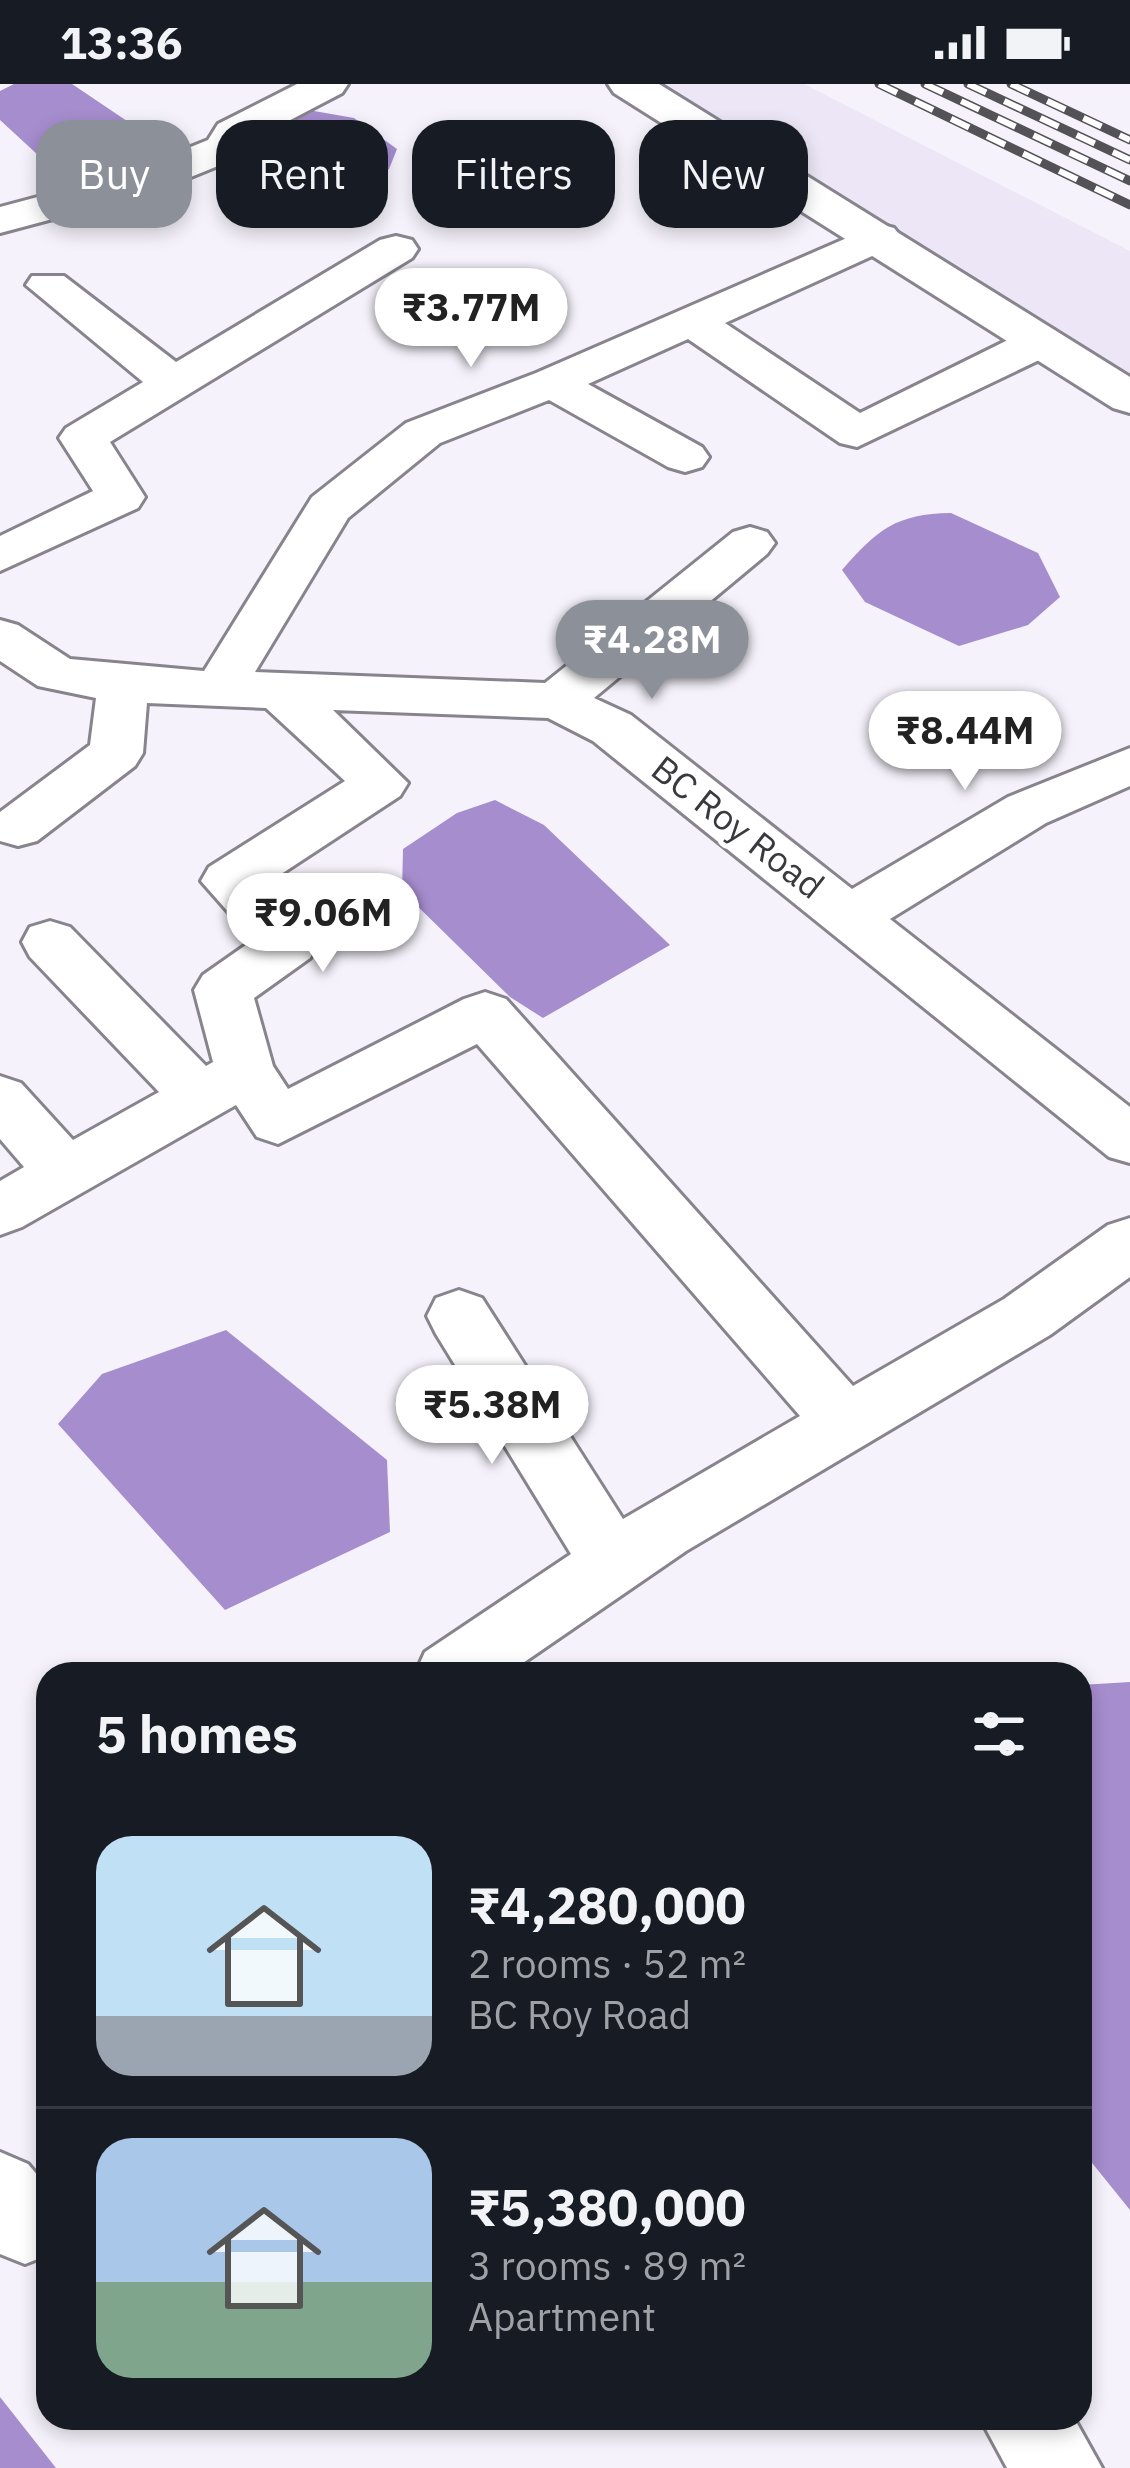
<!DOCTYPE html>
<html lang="en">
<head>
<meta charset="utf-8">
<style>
  body { margin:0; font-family:"IBM Plex Sans",sans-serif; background:#242831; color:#f1f3f6; height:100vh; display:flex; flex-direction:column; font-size:45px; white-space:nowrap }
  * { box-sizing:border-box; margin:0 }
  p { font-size:39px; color:#9ea1a6 }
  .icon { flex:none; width:66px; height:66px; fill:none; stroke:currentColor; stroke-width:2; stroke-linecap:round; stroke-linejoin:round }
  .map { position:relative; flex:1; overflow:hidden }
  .details { position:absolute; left:36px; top:1578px; width:1056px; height:768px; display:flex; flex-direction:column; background:#171b24; border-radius:36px; box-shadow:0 6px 18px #0003 }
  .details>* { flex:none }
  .banner { position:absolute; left:36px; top:36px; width:1059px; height:108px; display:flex; gap:24px }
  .price { position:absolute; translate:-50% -102px; padding:0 27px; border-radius:42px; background:#fff; color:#222; font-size:39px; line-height:78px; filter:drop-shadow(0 3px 6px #0008) }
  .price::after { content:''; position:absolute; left:50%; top:72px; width:36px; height:27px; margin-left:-18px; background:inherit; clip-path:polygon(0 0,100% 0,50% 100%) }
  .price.selected { background:#8c9099; color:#fff }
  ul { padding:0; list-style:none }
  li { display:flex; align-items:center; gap:36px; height:300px; padding:0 60px }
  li+li { border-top:3px solid #363941 }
  li span { display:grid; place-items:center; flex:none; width:336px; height:240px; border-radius:36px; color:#555 }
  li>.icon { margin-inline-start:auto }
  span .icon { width:144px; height:144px; fill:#fffc; stroke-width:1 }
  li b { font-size:51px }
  h2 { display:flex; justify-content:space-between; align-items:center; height:144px; padding:0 60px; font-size:51px }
  .pill { padding:0 42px; border-radius:36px; background:#171b24; box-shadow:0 6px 18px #0003; font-size:42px; line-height:108px }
  .pill.selected { background:#8c9099; color:#fff }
  .status { display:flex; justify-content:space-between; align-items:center; height:84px; padding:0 60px; background:#171b24; direction:ltr }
  .status svg { height:33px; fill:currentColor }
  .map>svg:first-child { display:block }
  .built { fill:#ece6f7 }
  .water { fill:#a68dce }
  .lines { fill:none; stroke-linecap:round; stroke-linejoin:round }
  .minor-casing { stroke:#87848d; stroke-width:6 }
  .primary-casing { stroke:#87848d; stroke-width:6 }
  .minor { fill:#fff; fill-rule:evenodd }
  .primary { fill:#fff; fill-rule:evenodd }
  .rail-casing { stroke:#535257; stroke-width:9 }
  .rail { stroke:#fff; stroke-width:6; stroke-dasharray:20; stroke-linecap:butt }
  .labels { text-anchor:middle; stroke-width:10; stroke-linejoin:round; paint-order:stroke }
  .street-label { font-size:36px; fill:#3a393d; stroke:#fff }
</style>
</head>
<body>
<div class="status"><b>13:36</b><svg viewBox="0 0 49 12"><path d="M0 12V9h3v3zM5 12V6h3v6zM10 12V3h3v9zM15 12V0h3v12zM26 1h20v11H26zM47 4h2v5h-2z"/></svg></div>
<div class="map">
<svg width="1130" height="2384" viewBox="0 0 1130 2384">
  <rect width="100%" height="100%" fill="#f5f2fb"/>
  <path class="built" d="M646 0H804L1130 167V295Z"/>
  <path class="water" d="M14 0H72L173 68 77 107 0 36V7Z
    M297 24 354 34 397 65 389 85 324 115 274 86 253 62Z
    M951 429 1038 469 1060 513 1028 541 959 562 865 518 842 486C878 445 896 430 951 429Z
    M495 716 544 741 670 861 543 934 510 913 402 807 403 765 457 729Z
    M226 1246 387 1376 390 1448 225 1526 58 1340 102 1290Z
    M1130 1598V2126L1080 2064V1601Z
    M0 2313 56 2384H0Z"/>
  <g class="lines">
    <defs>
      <path id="minor" d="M297 0H348L342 9 250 57 240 73 154 108 0 149V123L124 90 208 56 218 40Z
        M879 140 894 144 901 153 894 162 725 239 860 329 1024 248H1056L1063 258 1056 268 857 363 840 359 688 255 588 300 702 363 709 373 702 383 685 388 668 383 549 316 440 359 348 434 255 588 545 599 733 448 750 443 767 448 775 459 767 470 594 614 631 631 852 805 1008 713 1130 664V702L1046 739 890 835 1130 1023V1079L1109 1073 593 657 548 634 333 626 408 699 400 712 266 800 318 859 310 874 254 914 273 982 288 1005 464 915 485 908 506 915 853 1302 1004 1215 1108 1141 1130 1134V1193L1050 1251 686 1467 507 1590H415L425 1568 571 1470 436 1250 427 1232 436 1214 459 1206 482 1214 623 1435 800 1332 477 960 278 1060 257 1053 236 1021 22 1143 0 1151V1097L24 1083 0 1055V992L21 999 73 1056 159 1008 30 873 22 858 30 843 50 837 70 843 206 982 213 978 194 906 203 891 253 856 201 797 209 783 345 697 266 624 147 619 143 669 135 682 37 757 18 762 0 757V728L90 661 96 614 38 602 0 577V536L18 541 70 575 204 587 312 413 406 339 536 289Z
        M396 152 412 156 418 165 412 174 110 358 145 413 138 424 0 487V452L93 407 59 354 66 344 143 298 26 201 32 192H64L176 278 380 156Z
        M0 2068 28 2080 39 2093 48 2090V2171L25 2180 0 2170Z
        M980 2334H1074L1102 2384H1007Z"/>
      <path id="primary" d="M608 0H659L1130 293V329L1113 324 614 9Z"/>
    </defs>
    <use href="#minor" class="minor-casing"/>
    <use href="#primary" class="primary-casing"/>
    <use href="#minor" class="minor"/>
    <use href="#primary" class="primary"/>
    <defs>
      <path id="rail" d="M879 0 1130 121
        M925 0 1130 97
        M968 0 1130 76
        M1011 0 1130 56"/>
    </defs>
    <use href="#rail" class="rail-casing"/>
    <use href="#rail" class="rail"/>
  </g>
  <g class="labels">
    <g class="street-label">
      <text transform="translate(738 743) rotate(38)" y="13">BC Roy Road</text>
    </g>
  </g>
</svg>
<b class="price" style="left:471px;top:286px">₹3.77M</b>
<b class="price selected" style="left:652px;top:618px">₹4.28M</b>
<b class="price" style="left:965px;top:709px">₹8.44M</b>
<b class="price" style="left:323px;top:891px">₹9.06M</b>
<b class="price" style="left:492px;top:1383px">₹5.38M</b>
<div class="banner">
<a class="pill selected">Buy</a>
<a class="pill">Rent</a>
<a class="pill">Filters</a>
<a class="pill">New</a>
</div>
<section class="details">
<h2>5 homes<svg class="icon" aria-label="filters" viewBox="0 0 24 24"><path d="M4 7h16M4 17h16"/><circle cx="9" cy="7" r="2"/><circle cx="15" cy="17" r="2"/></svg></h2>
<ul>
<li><span style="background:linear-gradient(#bfe0f5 75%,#9aa5b1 0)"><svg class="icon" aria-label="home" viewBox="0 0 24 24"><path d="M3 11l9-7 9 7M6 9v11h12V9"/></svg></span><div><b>₹4,280,000</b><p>2 rooms · 52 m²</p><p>BC Roy Road</p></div></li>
<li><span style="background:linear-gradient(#a9c7e8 60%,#7fa58c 0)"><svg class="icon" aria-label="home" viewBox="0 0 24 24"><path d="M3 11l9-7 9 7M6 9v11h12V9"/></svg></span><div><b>₹5,380,000</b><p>3 rooms · 89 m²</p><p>Apartment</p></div></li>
</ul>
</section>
</div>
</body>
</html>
